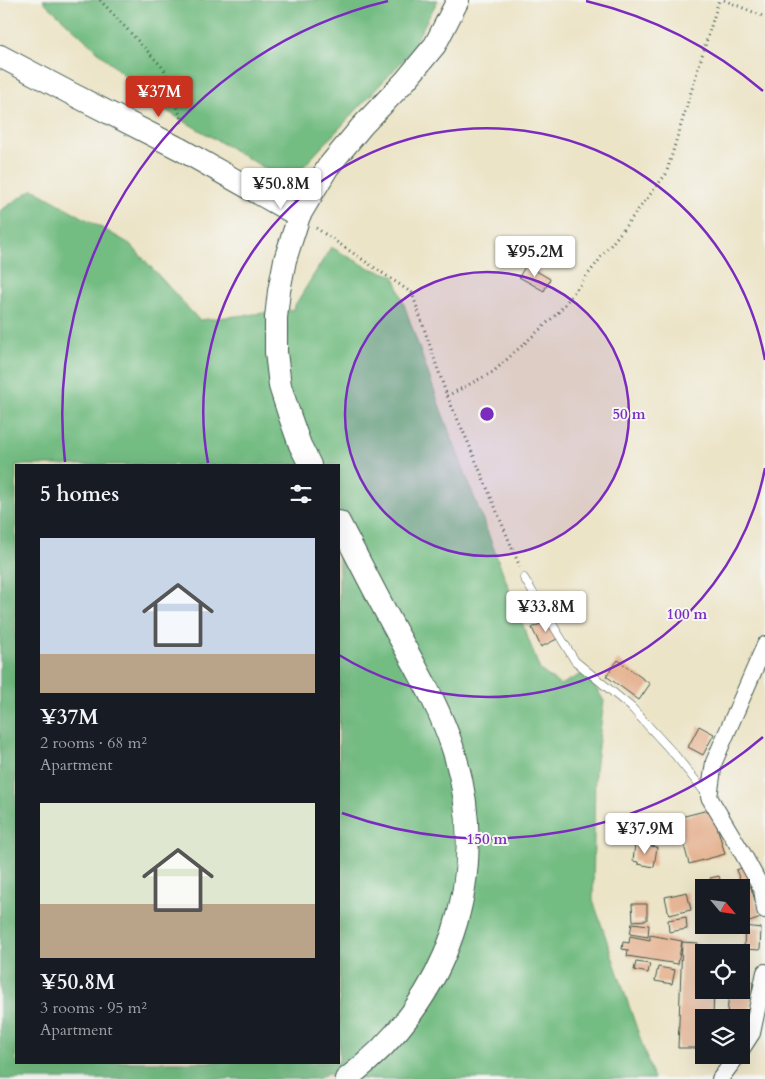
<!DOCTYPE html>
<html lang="en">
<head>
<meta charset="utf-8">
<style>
  body { margin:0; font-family:Cardo,serif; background:#242831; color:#f1f3f6; height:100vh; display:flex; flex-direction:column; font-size:19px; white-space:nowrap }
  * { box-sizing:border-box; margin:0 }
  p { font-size:16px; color:#9ea1a6 }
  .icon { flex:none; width:28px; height:28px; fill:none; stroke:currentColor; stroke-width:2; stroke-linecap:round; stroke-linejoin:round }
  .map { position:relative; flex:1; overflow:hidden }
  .panel { position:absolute; left:15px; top:464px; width:325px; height:600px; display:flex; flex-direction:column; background:#171b24; border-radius:0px; box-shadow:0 5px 20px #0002 }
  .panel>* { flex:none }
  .needle { width:32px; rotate:119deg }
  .fabs { position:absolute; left:695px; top:879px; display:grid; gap:10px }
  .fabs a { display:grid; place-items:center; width:55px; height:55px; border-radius:0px; background:#171b24; box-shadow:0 5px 20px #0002; font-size:25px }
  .price { position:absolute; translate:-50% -42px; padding:0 11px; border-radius:5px; background:#fff; color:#222; font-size:16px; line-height:32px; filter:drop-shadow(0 1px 2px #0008) }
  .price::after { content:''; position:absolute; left:50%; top:30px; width:15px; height:11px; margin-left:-8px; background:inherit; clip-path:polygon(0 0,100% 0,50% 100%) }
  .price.active { background:#c8321e; color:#fff }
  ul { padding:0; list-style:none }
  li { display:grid; align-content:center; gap:10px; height:265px; padding:0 25px }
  li span { display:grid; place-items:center; height:155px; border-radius:0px; color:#555 }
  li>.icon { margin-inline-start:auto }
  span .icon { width:90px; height:90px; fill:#fffc; stroke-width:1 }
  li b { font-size:21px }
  h2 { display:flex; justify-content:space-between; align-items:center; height:60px; padding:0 25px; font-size:21px }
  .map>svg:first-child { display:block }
  .forest { fill:#73bc82; stroke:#497c5b; fill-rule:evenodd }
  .building { fill:#e6b595 }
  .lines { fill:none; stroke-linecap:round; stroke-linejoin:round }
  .lane-casing { stroke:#3e564a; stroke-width:9 }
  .street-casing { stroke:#3e564a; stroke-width:18 }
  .secondary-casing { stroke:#3e564a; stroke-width:24 }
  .path { stroke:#3e564a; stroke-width:3; stroke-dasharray:1 4; stroke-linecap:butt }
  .lane { stroke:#fff; stroke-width:8 }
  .street { stroke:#fff; stroke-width:16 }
  .secondary { stroke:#fff; stroke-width:22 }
  .ring { fill:none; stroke:#7b2cbf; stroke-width:2.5 }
  .centre { fill:#7b2cbf; stroke:#f6f6f2; stroke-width:2.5 }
  .ring-label { font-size:15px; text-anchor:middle; font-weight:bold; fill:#7b2cbf; stroke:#f6f6f2; stroke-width:4; stroke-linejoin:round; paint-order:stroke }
</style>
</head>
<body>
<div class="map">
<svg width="765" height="1079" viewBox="0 0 765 1079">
  <rect width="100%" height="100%" fill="#f6f6f2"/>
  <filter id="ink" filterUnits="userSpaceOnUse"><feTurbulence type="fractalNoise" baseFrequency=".02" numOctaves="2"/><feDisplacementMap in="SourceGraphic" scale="10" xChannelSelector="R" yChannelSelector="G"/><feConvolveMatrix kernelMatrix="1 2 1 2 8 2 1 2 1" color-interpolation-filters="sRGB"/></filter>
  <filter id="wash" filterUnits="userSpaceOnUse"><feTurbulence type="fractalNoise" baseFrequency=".0096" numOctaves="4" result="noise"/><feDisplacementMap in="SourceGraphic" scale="20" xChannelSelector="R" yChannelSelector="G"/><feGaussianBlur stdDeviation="1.12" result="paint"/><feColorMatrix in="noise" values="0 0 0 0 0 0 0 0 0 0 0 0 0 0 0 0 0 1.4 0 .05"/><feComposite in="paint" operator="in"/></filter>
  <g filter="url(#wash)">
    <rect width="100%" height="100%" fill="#ece4c7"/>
    <path class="forest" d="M42 0H438L408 55 289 182 156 105Z
      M33 189 130 244 199 320 292 310 331 247 367 267 394 276 441 410 540 670 560 685 586 672 604 701 595 770 593 900 654 1079H337L327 1073 318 1079H0V211ZM16 465H339V1062H16Z"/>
    <g id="blocks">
      <path class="building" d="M526 265 550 279 544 291 519 277Z
        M550 619 559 638 541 647 532 628Z
        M618 660 650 684 639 700 606 676Z
        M699 726 714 734 703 755 688 747Z
        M712 809 725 854 689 864 677 818Z
        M635 826 639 838 627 841 623 829Z
        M635 844 657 847 654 867 638 864V862L633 861Z
        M744 867 761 918 741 925V888H713L710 878 719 876 722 886 740 880 736 870Z
        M687 892 691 910 669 915 665 897Z
        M632 904H647V920L633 921Z
        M686 917 687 929 669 932 668 920Z
        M632 923 649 925 648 937 630 934Z
        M745 926 761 928 760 950 744 949Z
        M650 935 682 941 678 964 627 956 628 950 622 949 623 942 629 943 630 936 650 940Z
        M682 942 698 943 697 957 704 958V990H714L713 1018H704V1048H678Z
        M636 962 650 964 648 973 634 970Z
        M658 967 675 970 672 984 655 981Z
        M741 981 753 982 749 1018 727 1016 729 990H741Z"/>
    </g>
  </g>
  <g filter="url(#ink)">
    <use href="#blocks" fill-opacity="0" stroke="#3e564a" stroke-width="1"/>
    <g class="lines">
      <defs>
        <path id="lane" d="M524 578 575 661 631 707 675 755 708 796"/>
        <path id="street" d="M765 645 714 762 709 797 743 854 762 889 765 910
          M741 1050 752 1033 765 972
          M720 1079 738 1055"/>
        <path id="secondary" d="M0 56 72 94 180 149 299 216
          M310 465 300 445 290 417 280 386 276 352V318L279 291 285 260 299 216 328 167 362 126 406 80 435 45 458 0
          M339 522C358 559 377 596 397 633 418 671 441 710 454 752 492 876 449 1002 346 1079"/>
      </defs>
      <use href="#lane" class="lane-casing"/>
      <use href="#street" class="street-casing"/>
      <use href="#secondary" class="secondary-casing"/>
      <path class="path" d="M100 0 164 69 181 118V126
        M724 0 765 17
        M316 228 412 293 447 396 468 442 520 567
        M447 396 493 372 558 313 666 174 719 0"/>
      <use href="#lane" class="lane"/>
      <use href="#street" class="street"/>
      <use href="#secondary" class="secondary"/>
    </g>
  </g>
  <circle cx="487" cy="414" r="142" fill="#7b2cbf" fill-opacity=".12"/>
  <g class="ring">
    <circle cx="487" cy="414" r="142"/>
    <path d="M765 468A283 283 0 0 1 339 655M208 463A283 283 0 0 1 765 360"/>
    <path d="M763 737A425 425 0 0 1 342 813M65 462A425 425 0 0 1 388 1M586 1A425 425 0 0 1 763 91"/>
  </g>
  <circle cx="487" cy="414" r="8" class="centre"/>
  <g class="ring-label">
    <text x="629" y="419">50 m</text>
    <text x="687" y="619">100 m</text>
    <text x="487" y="844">150 m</text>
  </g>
</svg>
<div class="fabs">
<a><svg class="needle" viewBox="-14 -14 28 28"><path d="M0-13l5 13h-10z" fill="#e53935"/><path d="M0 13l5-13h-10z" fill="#9ea1a6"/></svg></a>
<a><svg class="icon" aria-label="locate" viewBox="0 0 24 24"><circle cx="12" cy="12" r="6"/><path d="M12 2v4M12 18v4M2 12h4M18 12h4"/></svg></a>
<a><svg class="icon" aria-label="layers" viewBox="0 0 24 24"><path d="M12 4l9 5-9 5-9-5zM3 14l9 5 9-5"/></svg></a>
</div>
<b class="price active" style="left:159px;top:118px">¥37M</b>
<b class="price" style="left:281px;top:210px">¥50.8M</b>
<b class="price" style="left:535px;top:278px">¥95.2M</b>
<b class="price" style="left:546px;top:633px">¥33.8M</b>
<b class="price" style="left:645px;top:855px">¥37.9M</b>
<section class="panel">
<h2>5 homes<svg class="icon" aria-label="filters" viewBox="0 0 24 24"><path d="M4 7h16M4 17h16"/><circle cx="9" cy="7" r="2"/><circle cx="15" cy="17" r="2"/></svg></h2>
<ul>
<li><span style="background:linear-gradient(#c9d6e8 75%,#b9a48a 0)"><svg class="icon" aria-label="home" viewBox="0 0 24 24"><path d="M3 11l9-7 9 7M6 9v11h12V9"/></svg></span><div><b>¥37M</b><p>2 rooms · 68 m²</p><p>Apartment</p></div></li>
<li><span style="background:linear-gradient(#dfe7d0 65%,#b9a48a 0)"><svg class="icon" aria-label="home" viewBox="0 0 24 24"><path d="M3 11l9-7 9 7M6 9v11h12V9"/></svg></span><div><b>¥50.8M</b><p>3 rooms · 95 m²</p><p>Apartment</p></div></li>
</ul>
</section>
</div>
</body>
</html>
